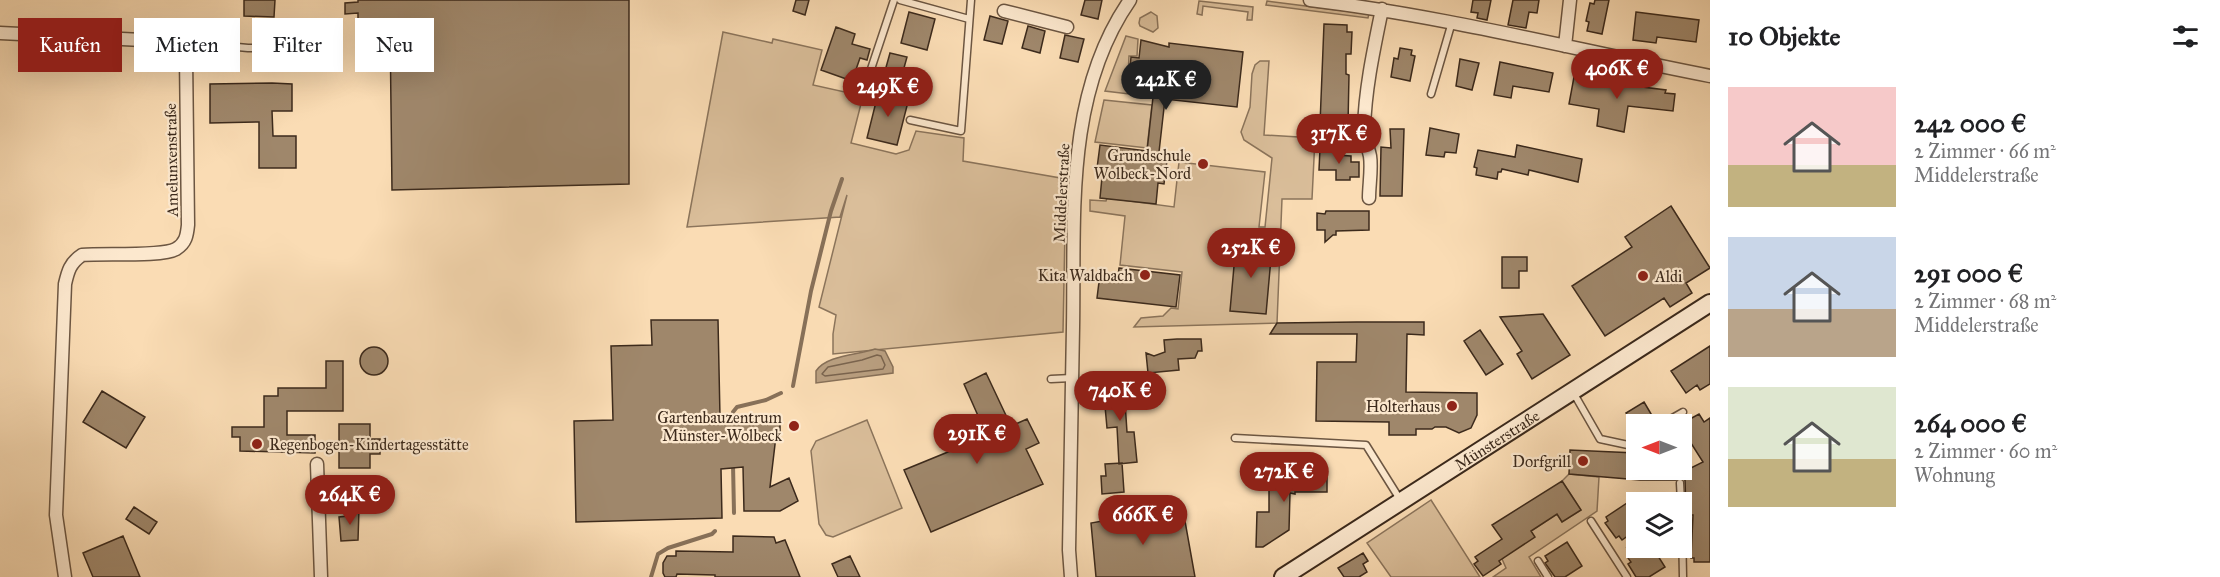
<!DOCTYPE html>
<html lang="de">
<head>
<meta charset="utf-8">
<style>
  body { margin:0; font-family:"IM FELL Great Primer",serif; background:#f6f6f6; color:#202124; height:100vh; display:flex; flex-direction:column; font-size:22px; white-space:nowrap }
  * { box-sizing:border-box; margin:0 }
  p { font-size:20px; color:#757577 }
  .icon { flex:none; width:33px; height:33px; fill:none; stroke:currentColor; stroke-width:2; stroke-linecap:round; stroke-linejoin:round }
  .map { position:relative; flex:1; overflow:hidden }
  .panel { display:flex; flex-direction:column; background:#fff; width:510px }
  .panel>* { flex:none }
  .top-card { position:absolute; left:18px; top:18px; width:570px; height:54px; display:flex; gap:12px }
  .needle { width:39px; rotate:270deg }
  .controls { position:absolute; left:1626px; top:414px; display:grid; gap:12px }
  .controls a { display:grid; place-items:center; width:66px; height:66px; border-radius:0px; background:#fff; box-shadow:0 6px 24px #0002; font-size:30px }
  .price { position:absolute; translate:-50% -51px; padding:0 14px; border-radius:21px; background:#8f2418; color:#fff; font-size:20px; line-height:39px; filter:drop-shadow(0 2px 3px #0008) }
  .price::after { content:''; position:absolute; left:50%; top:36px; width:18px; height:14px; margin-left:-9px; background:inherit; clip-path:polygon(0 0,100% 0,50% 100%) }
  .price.active { background:#222; color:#fff }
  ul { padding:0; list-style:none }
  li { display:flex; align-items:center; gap:18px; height:150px; padding:0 18px }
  li span { display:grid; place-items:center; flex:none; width:168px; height:120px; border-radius:0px; color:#555 }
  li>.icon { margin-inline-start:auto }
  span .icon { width:72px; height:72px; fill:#fffc; stroke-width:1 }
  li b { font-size:26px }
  h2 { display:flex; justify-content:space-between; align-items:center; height:72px; padding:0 18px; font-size:26px }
  .pill { padding:0 21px; border-radius:0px; background:#fff; box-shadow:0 6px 24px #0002; font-size:21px; line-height:54px }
  .pill.active { background:#8f2418; color:#fff }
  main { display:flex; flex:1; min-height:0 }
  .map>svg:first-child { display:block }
  .green { fill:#dabe9a; stroke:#8b745b; stroke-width:1.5 }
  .water { fill:#b99f80; stroke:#877058; stroke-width:1.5 }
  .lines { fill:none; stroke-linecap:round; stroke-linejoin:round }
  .shore { stroke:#7a644e; stroke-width:1.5 }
  .stream { stroke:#877058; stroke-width:4 }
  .building { fill:#9f876b; stroke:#3c2a1c; stroke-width:1.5 }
  .lane-casing { stroke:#6c5642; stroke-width:9 }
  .street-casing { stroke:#6c5642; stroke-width:15 }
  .secondary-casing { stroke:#3c2a1c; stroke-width:20 }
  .lane { stroke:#fce8ce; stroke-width:6 }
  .street { stroke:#fce8ce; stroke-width:12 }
  .secondary { stroke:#fce8ce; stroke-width:16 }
  .poi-dot { fill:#8f2418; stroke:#fce8ce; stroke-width:2 }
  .labels { text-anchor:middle; stroke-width:4.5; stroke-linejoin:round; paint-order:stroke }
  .poi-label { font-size:16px; fill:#3c2a1c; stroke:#fce8ce; text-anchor:end }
  .street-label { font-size:16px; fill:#3c2a1c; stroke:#fce8ce }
</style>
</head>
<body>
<main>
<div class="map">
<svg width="1710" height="577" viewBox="0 0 1710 577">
  <rect width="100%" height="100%" fill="#fadcb4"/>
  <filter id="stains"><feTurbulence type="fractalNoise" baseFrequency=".00333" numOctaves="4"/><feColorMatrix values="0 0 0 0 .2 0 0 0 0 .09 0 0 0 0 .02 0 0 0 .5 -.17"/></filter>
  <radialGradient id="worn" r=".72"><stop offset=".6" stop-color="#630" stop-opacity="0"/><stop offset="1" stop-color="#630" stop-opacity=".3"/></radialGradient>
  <path class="green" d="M1199 1 1253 7 1252 20H1247L1248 12 1203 6 1202 15 1197 14Z
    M1267 1 1369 14 1368 18 1266 5Z
    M1151 12 1157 16 1158 28 1153 32 1140 26 1139 23 1140 18Z
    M723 32 772 43 773 39 822 50 813 85 863 96 851 143 896 154 909 150 916 131 964 138 963 161 1066 179 1063 332 833 354V334L836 315 819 307 847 195 840 217 687 227Z
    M1126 36 1138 39 1137 56H1129L1128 76 1131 77 1129 94 1105 91Z
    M1260 61H1269L1264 135 1315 138 1312 199H1282L1277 323 1134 327 1141 318 1163 316 1171 308 1178 309 1182 272 1120 265 1125 216 1090 211V200L1106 201 1107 198 1174 207 1179 162 1265 172 1259 227H1265L1272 158 1244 140 1241 132 1250 107 1252 74 1255 65Z
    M1104 100 1152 105 1147 148 1095 142Z
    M867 420 902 508 833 537 826 535 819 524 811 451 816 441Z
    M1569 474 1599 477 1597 511 1529 557 1541 577H1493L1506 568 1502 559 1531 531 1557 514 1562 522 1581 510 1562 481Z
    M1431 500 1480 577H1391L1367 543Z"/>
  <path class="water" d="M875 349 885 351 893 367V373L816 383V371C826 355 858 355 875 349Z"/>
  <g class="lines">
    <path class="shore" d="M877 355 881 356 885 365 883 369 825 376 822 374 828 367 862 360Z"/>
    <path class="stream" d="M793 386 811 291 831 211 842 179
      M733 412 737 407 766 400 781 393
      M733 464 734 513
      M651 577 658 554 668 548 712 534 715 531"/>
  </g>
  <path class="building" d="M244 0H275L274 17 244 16Z
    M358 0H629V184L392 190 390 24H358V13L345 14V3L358 2Z
    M796 0H809L805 15 793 11Z
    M1085 0H1102L1098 19 1081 15Z
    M1473 0H1491L1487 20 1477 18 1478 13 1471 12Z
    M1513 0H1539L1537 13 1529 12 1526 28 1508 25Z
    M1595 0H1609L1602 34 1587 31 1589 22 1586 21 1590 3 1594 4Z
    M909 12 935 19 927 50 901 43Z
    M1636 12 1699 20 1696 42 1657 37 1656 43 1633 40Z
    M990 16 1008 21 1002 44 984 40Z
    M1324 24 1347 25V32H1352L1351 54H1346V74L1349 75 1348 125 1320 124Z
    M1028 26 1045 31 1040 53 1022 48Z
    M836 27 855 34 852 44 870 49 867 60 860 58 852 81 821 70Z
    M1065 35 1084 39 1078 62 1060 58Z
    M1141 40 1169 47V43L1243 52 1237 107 1165 99 1159 152 1168 153 1164 184 1158 183 1156 204 1100 198 1102 177 1096 176 1100 145 1147 151 1153 97 1135 95 1137 78 1129 77 1131 57 1139 58Z
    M1400 48 1412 50 1411 55 1415 56 1410 81 1391 77 1394 58 1398 59Z
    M890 53 907 57 902 75 885 71Z
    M1460 59 1479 63 1472 90 1456 86Z
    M1500 62 1553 73 1549 92 1513 86 1511 98 1494 95Z
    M1574 77 1594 81 1666 90 1665 93 1675 94 1673 111 1628 106 1624 132 1597 126 1599 109 1569 104Z
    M272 83 292 84V111H272L273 136H296V168H259V122L210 123V84Z
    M879 90 909 98 897 145 867 138Z
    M1430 128 1459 134 1456 153 1445 152 1444 157 1426 155Z
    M1390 129H1404L1402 196H1380L1381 147 1391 148Z
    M1517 145 1582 159 1578 182 1529 170 1528 175 1502 169 1501 172H1498L1497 179 1476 175 1477 168 1474 167 1478 150 1515 157Z
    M1320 149H1336V155L1351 156V162H1359V177H1350V180H1336V170H1319Z
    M1671 206 1710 268 1686 283 1692 293 1670 307 1664 298 1605 336 1572 286 1632 247 1625 237Z
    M1326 211H1369V230L1336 231V235H1333L1325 242V230H1317V213L1325 214Z
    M1238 243 1270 245 1269 258H1271L1266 314 1230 311 1235 255H1237Z
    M1502 257H1527V271H1519V288H1502Z
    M1119 268 1180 275 1176 307 1097 298 1100 274 1118 276Z
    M1543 314 1570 355 1532 379 1517 354 1522 351 1500 317Z
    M651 320H718L720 417 780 415V436H776L770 487 789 478 798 501 780 511H744L743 467 721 469 722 518 576 522 574 421 613 420 611 346 652 345Z
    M1357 322H1424V335L1407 334 1406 392 1477 393V415L1471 428 1459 433 1446 427H1435L1432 429H1416V435H1389V422L1316 421 1317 362H1356L1357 334H1270L1277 323Z
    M1480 330 1503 364 1486 375 1464 341Z
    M1177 339H1201L1202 351H1198L1195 358 1178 359 1179 370 1148 373 1146 353 1154 356 1165 352 1164 340Z
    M1710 346V384L1700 390 1697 385 1686 393 1671 371Z
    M360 361a14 14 0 1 1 28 0a14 14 0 1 1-28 0Z
    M326 361H343V411H287V435H315V453L240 451V437H232V427H264V396H278V388H326Z
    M986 373 1011 426 1027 419 1039 443 1026 449 1043 484 931 532 904 470 987 436 964 384Z
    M1131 388 1132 402H1125L1127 432H1134L1137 462 1119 464 1117 427 1107 428 1105 406H1102L1101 390Z
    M102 391 145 417 126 448 83 422Z
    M1644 402 1657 424H1636V428L1626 413Z
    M1699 414 1704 422 1710 418V562H1694V558H1691L1693 515H1689V511H1686L1685 480 1680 478 1676 480H1640L1569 474 1570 450 1636 453V470H1674L1677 475 1703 462 1682 429 1681 424Z
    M339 424H370V439H380V454H370V468H339Z
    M1122 463 1124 492 1102 494 1101 476H1106L1105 464Z
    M1269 473 1327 474V492H1295V494L1290 493 1289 530 1263 547H1256L1257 512H1269Z
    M1562 481 1581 510 1562 522 1557 514 1531 531 1535 537 1499 561 1501 564 1483 576 1474 564 1478 561 1475 557 1502 539 1492 525Z
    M1627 503 1636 517V530L1622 540 1619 536 1616 538 1605 523 1608 521 1606 517Z
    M134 507 157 522 149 534 126 519Z
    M359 509 358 540 341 541 339 517 348 516V510Z
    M1183 510 1195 577H1096L1091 523 1152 512Z
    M123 536 140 577H93L83 553Z
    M733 536 774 537 776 543 785 540 800 577H715V575L677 574 676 577H665L663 573V563L667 556H676V551L733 552Z
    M1567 542 1582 566 1565 577H1555L1545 563 1548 561 1545 556Z
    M1627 548H1653L1665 567 1649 577H1636L1628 564 1631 562 1628 558 1632 555Z
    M1363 553 1368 561 1363 564 1367 572 1359 577H1344L1338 568Z
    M850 556 860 577H838L832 564Z"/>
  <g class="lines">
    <defs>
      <path id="lane" d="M900 0 969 19
        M184 42 248 48H295
        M866 84 894 0
        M1431 94 1452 22
        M910 120 961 131 971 0
        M1051 379 1072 378
        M1573 392 1600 439 1628 445 1636 439
        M1662 424 1683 412
        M1235 438 1366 445 1401 501
        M1680 483 1681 502
        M1591 521 1627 577
        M1682 526 1683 577
        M1538 561 1548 577"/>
      <path id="street" d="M1310 0C1445 16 1576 50 1710 76
        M1004 11 1067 27
        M0 33 183 42 186 56 188 225C187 235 186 243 176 249 162 257 103 253 82 255 70 263 68 271 65 284L56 515 65 577
        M1565 46 1570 0
        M1369 198C1369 185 1372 169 1370 156 1368 146 1364 140 1364 129 1365 89 1374 48 1382 9
        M317 464 321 577
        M1071 577 1069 550C1070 476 1072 401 1073 327 1075 217 1064 95 1130 0"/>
      <g id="secondary">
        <path id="s1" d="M1283 577 1710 303"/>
      </g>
    </defs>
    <use href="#lane" class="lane-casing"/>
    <use href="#street" class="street-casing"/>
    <use href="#secondary" class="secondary-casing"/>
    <use href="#lane" class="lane"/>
    <use href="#street" class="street"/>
    <use href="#secondary" class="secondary"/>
  </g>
  <g class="poi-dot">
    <circle cx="1203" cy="164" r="6"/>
    <circle cx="1145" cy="275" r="6"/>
    <circle cx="1643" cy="276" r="6"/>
    <circle cx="1452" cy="406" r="6"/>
    <circle cx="794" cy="426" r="6"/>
    <circle cx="257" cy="444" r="6"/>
    <circle cx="1583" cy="461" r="6"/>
  </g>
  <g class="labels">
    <g class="poi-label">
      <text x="1191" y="161">Grundschule<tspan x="1191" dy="18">Wolbeck-Nord</tspan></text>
      <text x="1133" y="281">Kita Waldbach</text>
      <text x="1655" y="282" text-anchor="start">Aldi</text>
      <text x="1440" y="412">Holterhaus</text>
      <text x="782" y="423">Gartenbauzentrum<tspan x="782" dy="18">Münster-Wolbeck</tspan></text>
      <text x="269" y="450" text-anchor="start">Regenbogen-Kindertagesstätte</text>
      <text x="1571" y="467">Dorfgrill</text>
    </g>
    <g class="street-label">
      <text transform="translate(171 160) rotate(-91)" y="6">Amelunxenstraße</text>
      <text transform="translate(1061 193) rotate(-87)" y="6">Middelerstraße</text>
      <text dy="6" stroke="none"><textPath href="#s1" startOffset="254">Münsterstraße</textPath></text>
    </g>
  </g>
  <rect width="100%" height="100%" filter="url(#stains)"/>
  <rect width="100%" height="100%" fill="url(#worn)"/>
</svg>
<div class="controls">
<a><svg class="needle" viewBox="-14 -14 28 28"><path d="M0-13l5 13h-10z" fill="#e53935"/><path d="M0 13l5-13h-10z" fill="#757577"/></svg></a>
<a><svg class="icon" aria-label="layers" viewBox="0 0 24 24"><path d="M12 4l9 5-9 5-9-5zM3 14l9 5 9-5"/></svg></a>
</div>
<b class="price" style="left:1617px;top:100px">406K €</b>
<b class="price active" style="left:1166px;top:111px">242K €</b>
<b class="price" style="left:888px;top:118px">249K €</b>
<b class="price" style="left:1339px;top:165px">317K €</b>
<b class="price" style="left:1251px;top:279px">252K €</b>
<b class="price" style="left:1120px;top:422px">740K €</b>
<b class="price" style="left:977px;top:465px">291K €</b>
<b class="price" style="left:1284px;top:503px">272K €</b>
<b class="price" style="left:350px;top:526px">264K €</b>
<b class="price" style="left:1143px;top:546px">666K €</b>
<div class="top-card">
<a class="pill active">Kaufen</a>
<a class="pill">Mieten</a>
<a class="pill">Filter</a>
<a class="pill">Neu</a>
</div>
</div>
<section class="panel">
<h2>10 Objekte<svg class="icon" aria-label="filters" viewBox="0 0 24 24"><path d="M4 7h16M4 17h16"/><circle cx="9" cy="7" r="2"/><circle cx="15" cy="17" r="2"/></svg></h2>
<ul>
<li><span style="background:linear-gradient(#f6c9c9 65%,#c2b280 0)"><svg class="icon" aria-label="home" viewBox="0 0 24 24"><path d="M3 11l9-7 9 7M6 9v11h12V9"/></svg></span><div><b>242 000 €</b><p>2 Zimmer · 66 m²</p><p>Middelerstraße</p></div></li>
<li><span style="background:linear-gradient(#c9d6e8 60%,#b9a48a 0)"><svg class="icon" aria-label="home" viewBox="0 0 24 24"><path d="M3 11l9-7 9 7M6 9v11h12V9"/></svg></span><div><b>291 000 €</b><p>2 Zimmer · 68 m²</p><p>Middelerstraße</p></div></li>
<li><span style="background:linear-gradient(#dfe7d0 60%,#c2b280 0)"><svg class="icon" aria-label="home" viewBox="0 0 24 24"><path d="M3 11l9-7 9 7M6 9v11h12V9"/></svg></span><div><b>264 000 €</b><p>2 Zimmer · 60 m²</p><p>Wohnung</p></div></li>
</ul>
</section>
</main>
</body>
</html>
